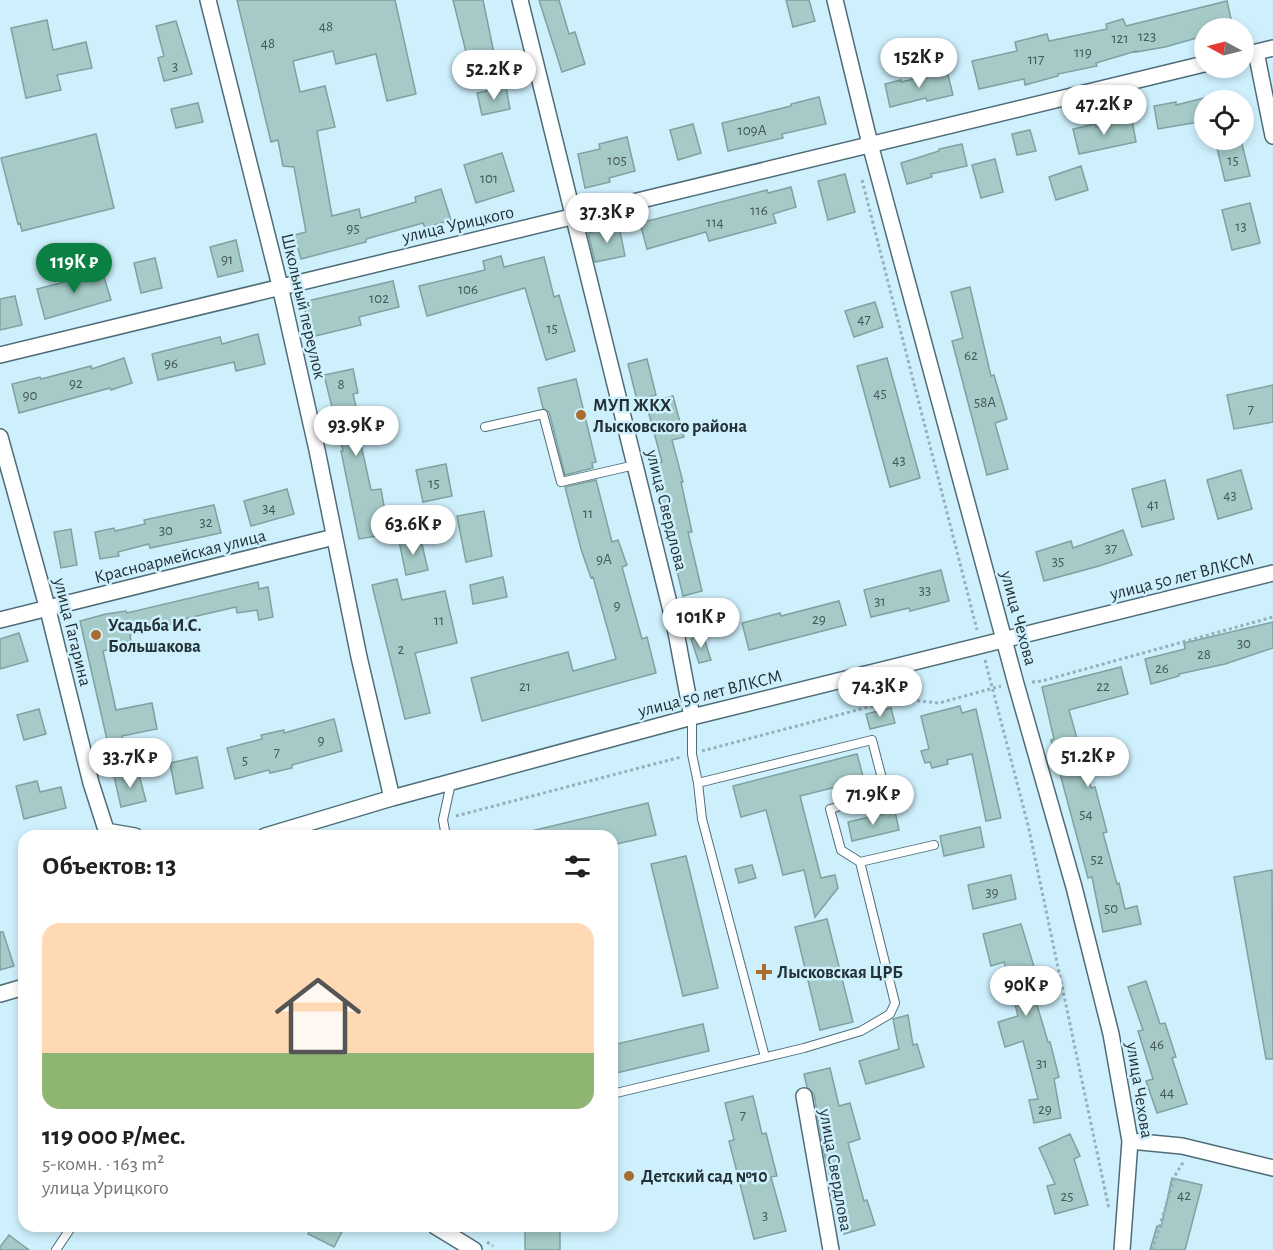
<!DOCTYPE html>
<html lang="ru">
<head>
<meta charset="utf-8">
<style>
  body { margin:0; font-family:"Alegreya Sans",sans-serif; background:#f6f6f6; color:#202124; height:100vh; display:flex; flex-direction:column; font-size:22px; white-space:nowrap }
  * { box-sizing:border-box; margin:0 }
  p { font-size:20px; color:#757577 }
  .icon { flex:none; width:33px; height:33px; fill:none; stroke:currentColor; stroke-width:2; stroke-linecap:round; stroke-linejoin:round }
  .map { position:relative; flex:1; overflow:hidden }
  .side { position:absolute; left:18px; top:830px; width:600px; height:402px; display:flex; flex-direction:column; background:#fff; border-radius:18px; box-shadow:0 3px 9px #0003 }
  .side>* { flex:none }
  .needle { width:39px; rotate:277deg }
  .fabs { position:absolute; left:1194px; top:18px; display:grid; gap:12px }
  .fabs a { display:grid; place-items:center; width:60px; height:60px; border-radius:50%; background:#fff; box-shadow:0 3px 9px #0003; font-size:30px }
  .price { position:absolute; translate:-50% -51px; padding:0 14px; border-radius:21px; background:#fff; color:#222; font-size:20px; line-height:39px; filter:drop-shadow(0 2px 3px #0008) }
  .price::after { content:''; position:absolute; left:50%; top:36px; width:18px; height:14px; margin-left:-9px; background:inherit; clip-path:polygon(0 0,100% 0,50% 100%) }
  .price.on { background:#0b8043; color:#fff }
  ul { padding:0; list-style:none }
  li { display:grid; align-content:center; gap:12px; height:318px; padding:0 24px }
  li+li { border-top:2px solid #e0e0e0 }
  li span { display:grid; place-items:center; height:186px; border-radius:18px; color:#555 }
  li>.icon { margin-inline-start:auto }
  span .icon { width:108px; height:108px; fill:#fffc; stroke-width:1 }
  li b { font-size:26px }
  h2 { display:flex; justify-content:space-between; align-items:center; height:72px; padding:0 24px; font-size:26px }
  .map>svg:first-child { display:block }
  .building { fill:#a5cac7; stroke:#7ea29f; stroke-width:1.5 }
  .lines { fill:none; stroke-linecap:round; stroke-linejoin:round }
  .service-casing { stroke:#4f6d78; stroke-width:10 }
  .minor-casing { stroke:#4f6d78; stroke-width:18 }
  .path { stroke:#95b0ba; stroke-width:3; stroke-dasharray:3 3; stroke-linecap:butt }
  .service { stroke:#fff; stroke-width:8 }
  .minor { stroke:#fff; stroke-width:15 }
  .poi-dot { fill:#a86d2e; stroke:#cef0fd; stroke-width:2 }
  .labels { text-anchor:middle; stroke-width:5; stroke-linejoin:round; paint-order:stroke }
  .number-label { font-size:15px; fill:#44575a }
  .street-label { font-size:18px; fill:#243135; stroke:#cef0fd }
  .poi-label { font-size:18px; font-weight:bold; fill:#243135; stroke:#cef0fd; text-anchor:start }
</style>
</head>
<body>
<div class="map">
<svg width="1273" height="1250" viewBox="0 0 1273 1250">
  <rect width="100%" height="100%" fill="#cef0fd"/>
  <path class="building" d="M237 0H395L416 94 387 101 376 54 336 64 333 51 293 61 300 92 325 86 335 127 317 131 332 216 359 209 361 218 416 202 415 197 441 189 451 220 425 228 423 223 366 239V242L301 259 294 235 306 232 294 167 283 166 278 140 271 142Z
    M453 0H483L496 63 470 68Z
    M539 0H559L569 34 575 32 585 64 562 72Z
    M786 0H809L815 21 793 27Z
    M1227 1 1233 28H1204V36L1165 47 1136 52V51L1096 63 1097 66 1058 74V76L1025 85 1024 79 979 89 972 61 1017 51 1015 42 1047 34 1049 41 1107 29 1106 24 1123 19 1126 26Z
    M47 20 53 50 86 42 92 68 57 75 61 90 26 98 11 28Z
    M176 21 192 74 164 81 158 58 164 56 156 26Z
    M947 71 953 95 927 101 926 98 890 107 885 84 901 80V82Z
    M506 87 510 109 482 115 477 93Z
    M819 97 826 124 782 134 783 138 728 151 722 123 791 106V104Z
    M1204 98V121L1158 129 1154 106 1176 102V105Z
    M198 103 203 122 176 128 171 109Z
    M1132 120 1136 142 1079 154 1073 129 1095 124 1096 127Z
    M693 124 701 153 678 160 670 130Z
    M1030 130 1036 151 1017 155 1012 134Z
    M96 134 114 208 22 231 20 223 18 224 1 158Z
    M627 137 635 171 609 178 610 182 585 188 578 154 600 149 599 144Z
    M1235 140H1241L1250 176 1225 181 1216 144Z
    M962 144 967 166 931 174 932 177 907 184 901 163 939 151V149Z
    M502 153 514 191 476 203 464 165Z
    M995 159 1003 192 981 198 972 165Z
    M1081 166 1088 190 1056 200 1049 177Z
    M845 174 855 212 828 220 818 181Z
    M791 187 796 207 773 214 776 223 709 241 706 232 647 249 640 223 767 190 768 193Z
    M1250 203 1260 243 1232 250 1222 210Z
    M619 226 625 256 595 262 588 233Z
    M236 240 243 271 218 277 210 247Z
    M501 256 504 267 544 257 554 297 559 295 575 351 546 360 525 288 427 316 419 286 485 270 483 261Z
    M155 258 162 288 141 293 134 263Z
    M101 267 111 300 45 319 37 289 72 280 71 277Z
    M393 281 399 307 359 317 361 325 311 337 303 302Z
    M970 287 991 376 994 375 1007 419 995 423 1008 469 987 475 952 341 963 338 951 292Z
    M15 296 22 325 0 330V299Z
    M875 302 883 327 854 337 845 311Z
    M258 334 265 364 236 371 234 362 158 380 152 354 220 337 222 344Z
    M124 358 132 383 111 390 110 388 19 413 12 384 40 377 41 379 91 366 92 369Z
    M887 358 920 478 890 487 857 366Z
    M647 359 656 395 637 400 628 364Z
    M353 369 358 393 353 394 364 439 360 440 371 490 381 489 389 534 359 539 341 451H343L324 375Z
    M576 379 596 462 592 463 593 468 565 475 549 412 543 408 538 388Z
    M1273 385V422L1234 429 1227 395Z
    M673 396 684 437 672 440 683 482H681L692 532H688L702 591 683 596 652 465 662 462 646 403Z
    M446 464 452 496 423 502 416 470Z
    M1241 470 1252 509 1218 519 1207 480Z
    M596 480 612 542 618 540 627 565 622 567 642 639 647 637 656 673 482 721 471 678 568 652 573 671 616 659 593 577 591 578 581 549 565 487Z
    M1165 480 1174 519 1142 527 1132 489Z
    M287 489 294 514 251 526 244 501Z
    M214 505 221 533 150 548 149 544 118 552 119 556 100 559 95 532 114 528 115 531 145 524 144 520Z
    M484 511 492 556 466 562 457 516Z
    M71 529 77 565 61 568 54 532Z
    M1123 530 1132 555 1099 566 1044 581 1036 552 1071 541 1073 548Z
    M420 536 428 570 406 575 399 541Z
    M941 570 949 601 910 611 909 608 871 617 864 590Z
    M503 577 507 597 473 604 470 585Z
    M397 579 402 600 445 591 457 643 415 653 430 713 405 719 372 585Z
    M258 582 259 589 268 587 273 617 259 620 257 610 237 613 236 607 171 622 172 624 130 635 131 641 110 645 111 649 103 651 116 710 152 703 157 729 122 736 123 741 108 744 80 621 106 614 126 611 127 613Z
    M839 601 846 625 749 650 742 623 780 613 781 616Z
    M1273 622V648L1225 664 1179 674V676L1151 684 1145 659 1185 649 1184 643Z
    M19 633 28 661 0 669V639Z
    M703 635 711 660 699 663 691 639Z
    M1121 667 1128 694 1069 710 1091 788 1095 787 1107 832 1103 833 1117 884 1119 883 1125 909 1137 906 1141 924 1103 932 1092 877 1088 878 1051 740 1054 739 1042 687Z
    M960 706 962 713 976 709 1001 818 986 821 972 754 947 760 948 764 932 768 930 762 925 763 921 751 929 749 921 716Z
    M891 708 895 723 870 729 866 714Z
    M39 709 46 734 24 740 17 715Z
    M334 719 342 751 292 765V768L270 773 269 770 235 779 227 748 262 739 261 735 284 730V733Z
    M857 754 864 780 800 796 821 878 835 875 838 888 815 917 804 870 783 875 766 810 741 817 733 786Z
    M197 757 203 788 176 794 170 763Z
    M138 771 146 801 121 807 114 776Z
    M37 781 40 792 61 787 66 808 24 819 16 786Z
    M648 803 656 835 612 845V836H532L531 831Z
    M895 811 899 830 852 841 848 822Z
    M980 827 984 847 944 856 940 836Z
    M686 856 718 988 683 996 651 864Z
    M752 865 756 878 739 883 735 869Z
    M1272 870 1273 1059H1266L1234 877Z
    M1011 875 1016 899 973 909 968 885Z
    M827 919 853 1022 820 1030 795 927Z
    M1021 924 1042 993 1034 995 1048 1042H1050L1059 1077 1054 1079 1061 1118 1034 1123 1029 1100 1038 1099 1023 1041 1005 1047 998 1022 1018 1016 1004 962 991 966 983 934Z
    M0 932H3L14 966 0 970Z
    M1146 981 1160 1024 1165 1023 1176 1057 1172 1058 1187 1104 1157 1113 1146 1081 1153 1079 1138 1031 1143 1030 1128 987Z
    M908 1015 913 1045 917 1044 924 1067 866 1084 859 1061 899 1049 893 1019Z
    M703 1024 709 1051 612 1074V1045Z
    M830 1068 839 1106 850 1103 860 1139 848 1143 864 1201 867 1200 875 1225 844 1234 824 1153 814 1094 807 1087 804 1074Z
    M753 1096 762 1134 766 1133 777 1176 771 1177 786 1231 754 1239 729 1141 734 1140 725 1103Z
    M1070 1134 1080 1156 1074 1159 1088 1205 1055 1214 1047 1186 1055 1184 1039 1148Z
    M1172 1178 1202 1185 1185 1250H1150L1157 1226 1161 1227Z
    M312 1226H345L334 1247 308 1234Z
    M525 1226H560V1250H525Z
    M9 1235 29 1250H0V1247Z"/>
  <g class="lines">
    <defs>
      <path id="service" d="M485 427 543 414 561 482 635 465
        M692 717V754L698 783 702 819 765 1057
        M446 836 443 820 451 783
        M860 862 934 845
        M612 1094 804 1048 861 1031 890 1014 895 1003 860 862 841 850 830 809 886 794 872 740 698 783
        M56 1250 72 1226"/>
      <path id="minor" d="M208 0 280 286 317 450 359 657 392 798
        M520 0 675 627 692 717
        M835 0 870 144 1016 684 1074 887 1111 1034 1130 1141 1122 1250
        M1256 52 1273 136
        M1244 55 1273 48
        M0 355 1204 64
        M0 437 48 610 91 783 108 836
        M0 620 334 537
        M106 831 135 836
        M265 836 392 798 692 717 1273 573
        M0 994 24 987
        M804 1096 831 1250
        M1130 1141 1182 1146 1273 1168
        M435 1226 474 1250"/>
    </defs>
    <use href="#service" class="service-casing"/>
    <use href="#minor" class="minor-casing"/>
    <path class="path" d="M862 180 977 630
      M985 660 1028 825 1109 1209
      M1032 682 1042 681 1273 617
      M702 751 899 699 939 703 1001 686
      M456 816 681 757
      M487 1242 493 1246
      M1152 1250 1176 1174 1182 1164 1186 1163"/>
    <use href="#service" class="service"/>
    <use href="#minor" class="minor"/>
  </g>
  <g class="poi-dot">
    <circle cx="581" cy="415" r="6"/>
    <circle cx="96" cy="635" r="6"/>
    <path d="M761 963h6v6h6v6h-6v6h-6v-6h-6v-6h6z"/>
    <circle cx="629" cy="1176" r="6"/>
  </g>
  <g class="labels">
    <g class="number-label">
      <text x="326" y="31">48</text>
      <text x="1147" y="41">123</text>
      <text x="1120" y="43">121</text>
      <text x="268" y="48">48</text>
      <text x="1083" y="57">119</text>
      <text x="1036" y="64">117</text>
      <text x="175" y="71">3</text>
      <text x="752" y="135">109А</text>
      <text x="617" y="165">105</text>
      <text x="1233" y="165">15</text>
      <text x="489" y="183">101</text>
      <text x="759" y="215">116</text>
      <text x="715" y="227">114</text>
      <text x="1241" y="231">13</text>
      <text x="353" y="233">95</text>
      <text x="227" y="264">91</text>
      <text x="468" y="294">106</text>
      <text x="379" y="303">102</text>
      <text x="864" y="324">47</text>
      <text x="552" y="333">15</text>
      <text x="971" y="360">62</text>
      <text x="171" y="368">96</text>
      <text x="76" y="388">92</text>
      <text x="341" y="389">8</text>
      <text x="880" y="398">45</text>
      <text x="30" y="400">90</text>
      <text x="985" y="407">58А</text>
      <text x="1251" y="414">7</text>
      <text x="899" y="465">43</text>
      <text x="434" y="488">15</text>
      <text x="1230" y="500">43</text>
      <text x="1153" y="509">41</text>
      <text x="269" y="513">34</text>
      <text x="588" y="518">11</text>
      <text x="206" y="527">32</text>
      <text x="166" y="535">30</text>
      <text x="1111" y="553">37</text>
      <text x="604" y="564">9А</text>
      <text x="1058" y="566">35</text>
      <text x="925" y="595">33</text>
      <text x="880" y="606">31</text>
      <text x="617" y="610">9</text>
      <text x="819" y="624">29</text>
      <text x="439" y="625">11</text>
      <text x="1244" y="648">30</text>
      <text x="401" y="654">2</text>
      <text x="1204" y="659">28</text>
      <text x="1162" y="673">26</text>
      <text x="525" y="691">21</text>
      <text x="1103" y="691">22</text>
      <text x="321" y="745">9</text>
      <text x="277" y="757">7</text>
      <text x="245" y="765">5</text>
      <text x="1086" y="819">54</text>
      <text x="1097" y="864">52</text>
      <text x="992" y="897">39</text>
      <text x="1111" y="913">50</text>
      <text x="1157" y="1049">46</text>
      <text x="1042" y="1068">31</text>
      <text x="1167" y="1097">44</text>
      <text x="1045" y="1114">29</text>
      <text x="743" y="1120">7</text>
      <text x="1184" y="1200">42</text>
      <text x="1067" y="1201">25</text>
      <text x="765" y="1220">3</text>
    </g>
    <g class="street-label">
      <text transform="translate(458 224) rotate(-13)" y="6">улица Урицкого</text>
      <text transform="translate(304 306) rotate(77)" y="6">Школьный переулок</text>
      <text transform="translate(667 510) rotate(76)" y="6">улица Свердлова</text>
      <text transform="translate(180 556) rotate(-14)" y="6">Красноармейская улица</text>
      <text transform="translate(1182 576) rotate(-14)" y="6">улица 50 лет ВЛКСМ</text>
      <text transform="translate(1019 618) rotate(75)" y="6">улица Чехова</text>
      <text transform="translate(73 632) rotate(76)" y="6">улица Гагарина</text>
      <text transform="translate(710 693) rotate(-14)" y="6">улица 50 лет ВЛКСМ</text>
      <text transform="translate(1140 1090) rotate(81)" y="6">улица Чехова</text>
      <text transform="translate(836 1170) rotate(80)" y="6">улица Свердлова</text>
    </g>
    <g class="poi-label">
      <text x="593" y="411">МУП ЖКХ<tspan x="593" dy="21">Лысковского района</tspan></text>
      <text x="108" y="631">Усадьба И.С.<tspan x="108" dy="21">Большакова</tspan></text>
      <text x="777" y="978">Лысковская ЦРБ</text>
      <text x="641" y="1182">Детский сад №10</text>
    </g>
  </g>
</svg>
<div class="fabs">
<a><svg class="needle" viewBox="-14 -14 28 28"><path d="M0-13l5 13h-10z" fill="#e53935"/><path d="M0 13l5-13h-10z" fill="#757577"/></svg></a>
<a><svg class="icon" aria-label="locate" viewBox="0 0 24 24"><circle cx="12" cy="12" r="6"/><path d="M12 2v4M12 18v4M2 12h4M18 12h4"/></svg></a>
</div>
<b class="price" style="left:919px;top:89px">152K ₽</b>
<b class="price" style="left:494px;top:101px">52.2K ₽</b>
<b class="price" style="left:1104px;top:136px">47.2K ₽</b>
<b class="price" style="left:607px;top:244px">37.3K ₽</b>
<b class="price on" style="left:74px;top:294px">119K ₽</b>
<b class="price" style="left:356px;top:457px">93.9K ₽</b>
<b class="price" style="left:413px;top:556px">63.6K ₽</b>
<b class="price" style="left:701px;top:649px">101K ₽</b>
<b class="price" style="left:880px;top:718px">74.3K ₽</b>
<b class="price" style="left:1088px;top:788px">51.2K ₽</b>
<b class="price" style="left:130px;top:789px">33.7K ₽</b>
<b class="price" style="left:873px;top:826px">71.9K ₽</b>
<b class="price" style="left:1026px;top:1017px">90K ₽</b>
<section class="side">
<h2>Объектов: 13<svg class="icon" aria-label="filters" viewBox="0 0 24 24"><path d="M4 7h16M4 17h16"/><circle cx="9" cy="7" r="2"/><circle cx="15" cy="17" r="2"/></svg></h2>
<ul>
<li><span style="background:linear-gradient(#ffd9b3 70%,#8fb573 0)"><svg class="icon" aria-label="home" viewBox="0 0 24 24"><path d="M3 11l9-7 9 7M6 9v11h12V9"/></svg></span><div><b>119 000 ₽/мес.</b><p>5-комн. · 163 m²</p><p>улица Урицкого</p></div></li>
</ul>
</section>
</div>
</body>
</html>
